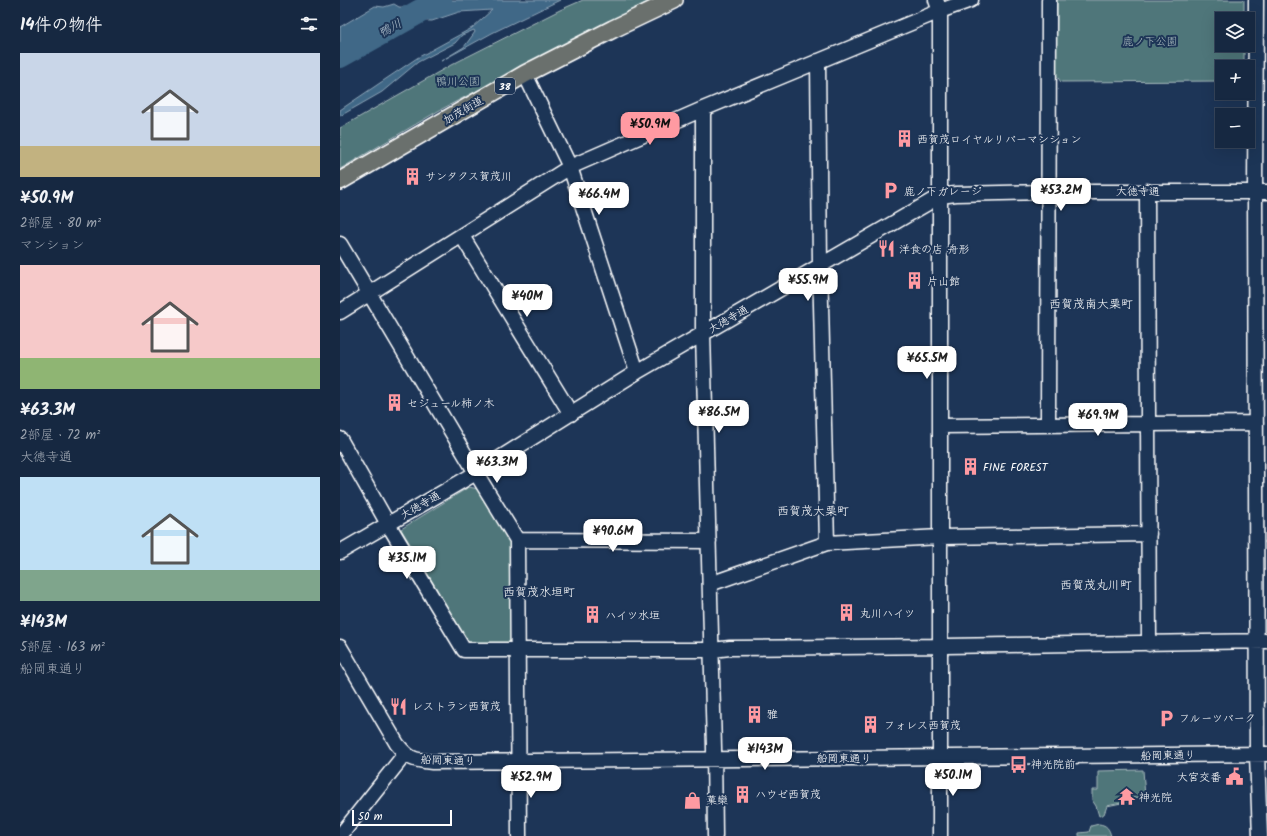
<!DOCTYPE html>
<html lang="ja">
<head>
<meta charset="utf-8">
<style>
  body { margin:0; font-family:Kalam,"Klee One",sans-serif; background:#1f3048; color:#f1f3f6; height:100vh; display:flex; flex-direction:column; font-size:15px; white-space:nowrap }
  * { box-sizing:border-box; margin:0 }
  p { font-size:13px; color:#9ea6b1 }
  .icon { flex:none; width:22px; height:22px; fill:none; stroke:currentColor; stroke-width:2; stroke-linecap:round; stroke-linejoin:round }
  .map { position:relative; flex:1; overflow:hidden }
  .drawer { display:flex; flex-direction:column; background:#162841; width:340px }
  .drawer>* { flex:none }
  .fabs { position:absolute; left:875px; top:12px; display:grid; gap:8px }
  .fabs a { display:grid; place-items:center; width:40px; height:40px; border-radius:0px; background:#162841; box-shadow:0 4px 16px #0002,0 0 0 1px #35445a; font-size:20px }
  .scale { position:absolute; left:12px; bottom:10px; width:100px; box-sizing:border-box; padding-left:4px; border:2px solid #fff; border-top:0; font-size:11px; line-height:14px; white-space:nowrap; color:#fff; -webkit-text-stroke:3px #1d3557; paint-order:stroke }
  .price { position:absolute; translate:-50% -34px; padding:0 9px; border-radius:8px; background:#fff; color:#222; font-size:13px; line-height:26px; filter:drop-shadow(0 1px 2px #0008) }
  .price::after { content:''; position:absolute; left:50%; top:24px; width:12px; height:9px; margin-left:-6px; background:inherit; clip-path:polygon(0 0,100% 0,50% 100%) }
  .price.selected { background:#ff9aa2; color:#111 }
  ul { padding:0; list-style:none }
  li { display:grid; align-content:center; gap:8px; height:212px; padding:0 20px }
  li span { display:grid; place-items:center; height:124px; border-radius:0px; color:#555 }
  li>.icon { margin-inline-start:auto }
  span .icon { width:72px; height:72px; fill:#fffc; stroke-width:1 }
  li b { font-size:17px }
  h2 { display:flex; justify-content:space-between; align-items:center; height:48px; padding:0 20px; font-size:17px }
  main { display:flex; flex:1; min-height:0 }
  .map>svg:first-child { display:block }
  .green { fill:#4f767a; stroke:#a7babc }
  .water { fill:#406887; stroke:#8ca4b7 }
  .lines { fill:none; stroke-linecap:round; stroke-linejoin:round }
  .river { stroke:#406887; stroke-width:24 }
  .minor-casing { stroke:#fff; stroke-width:17 }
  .major-casing { stroke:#fff; stroke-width:20 }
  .minor { stroke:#1d3557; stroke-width:14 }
  .major { stroke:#6a706d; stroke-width:17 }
  .labels { text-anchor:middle; stroke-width:4; stroke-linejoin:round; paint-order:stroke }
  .shield { fill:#1d3557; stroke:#bbc2cd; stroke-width:1 }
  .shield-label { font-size:10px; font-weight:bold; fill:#fff }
  .park-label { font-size:11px; fill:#b0c1c3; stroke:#1d3557 }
  .street-label { font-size:11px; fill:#fff; stroke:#1d3557 }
  .poi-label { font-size:11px; fill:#fff; stroke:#1d3557; text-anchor:start }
  .water-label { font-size:12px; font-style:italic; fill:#b3c3cf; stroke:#1d3557 }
  .neighbourhood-label { font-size:12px; fill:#fff; stroke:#1d3557 }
</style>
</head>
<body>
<main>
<section class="drawer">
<h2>14件の物件<svg class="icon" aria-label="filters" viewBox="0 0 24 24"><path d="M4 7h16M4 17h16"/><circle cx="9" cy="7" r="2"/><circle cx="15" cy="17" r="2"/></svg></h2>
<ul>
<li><span style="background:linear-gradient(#c9d6e8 75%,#c2b280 0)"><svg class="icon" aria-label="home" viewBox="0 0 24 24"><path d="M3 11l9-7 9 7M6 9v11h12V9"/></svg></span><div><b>¥50.9M</b><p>2部屋 · 80 m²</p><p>マンション</p></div></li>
<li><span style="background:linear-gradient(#f6c9c9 75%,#8fb573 0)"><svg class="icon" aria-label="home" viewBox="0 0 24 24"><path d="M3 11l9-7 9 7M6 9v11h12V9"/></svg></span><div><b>¥63.3M</b><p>2部屋 · 72 m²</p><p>大徳寺通</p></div></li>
<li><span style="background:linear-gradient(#bfe0f5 75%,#7fa58c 0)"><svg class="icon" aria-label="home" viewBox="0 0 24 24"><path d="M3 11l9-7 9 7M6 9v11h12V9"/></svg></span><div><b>¥143M</b><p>5部屋 · 163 m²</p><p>船岡東通り</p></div></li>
</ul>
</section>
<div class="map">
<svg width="927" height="836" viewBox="0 0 927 836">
  <rect width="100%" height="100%" fill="#1d3557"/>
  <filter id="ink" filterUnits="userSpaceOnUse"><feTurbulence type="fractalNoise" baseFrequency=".025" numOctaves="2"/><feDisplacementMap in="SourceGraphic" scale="8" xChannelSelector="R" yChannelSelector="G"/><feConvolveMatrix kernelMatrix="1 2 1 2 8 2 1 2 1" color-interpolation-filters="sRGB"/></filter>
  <g filter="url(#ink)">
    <path class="green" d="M243 0H311L98 111 0 169V128L111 65 220 10Z
      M717 0H904V19H882V45H904V67H882V81L721 82 716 75Z
      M129 487 138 489 170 540 172 644 128 642 61 529Z
      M803 770 805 797 792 798 786 802 767 806 764 814 759 816 756 806 752 800V790H758V771Z
      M759 824C767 825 769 829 771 836H739V833L749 832 751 826Z"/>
    <path class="water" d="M93 0H220L152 33 101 61 124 47 135 32 134 30 122 35 115 43 78 62 42 92 0 116V110L77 58 132 28 152 10 119 12 92 21 59 20 38 26 0 45V27L35 6 44 7 54 4 59 7 78 8Z"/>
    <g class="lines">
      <path class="river" d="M0 56 100 0"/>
      <defs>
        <path id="minor" d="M596 0 600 11V836
          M916 0 915 192 917 754 920 836
          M478 61 480 265 487 543
          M185 74 230 167 297 372
          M363 109V333L374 748 375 836
          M807 191 809 644
          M122 236 231 414
          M0 244 136 473 177 540 179 836
          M0 312 230 167 363 109 600 11 631 0
          M708 425 709 0
          M600 426 916 423
          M0 439 48 524 124 650H372L390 648 606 646 927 641
          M177 540 369 541
          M0 552 136 473 297 372 600 196 616 194 708 192H927
          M370 584 487 543 600 537 809 534
          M0 647 57 744C69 759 73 760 92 762L927 754
          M0 836 65 754"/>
        <path id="major" d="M0 181 185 74 273 29 334 0"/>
      </defs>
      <use href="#minor" class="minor-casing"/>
      <use href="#major" class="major-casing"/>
      <use href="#minor" class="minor"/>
      <use href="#major" class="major"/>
    </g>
  </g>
  <defs>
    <symbol id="building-bare" viewBox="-9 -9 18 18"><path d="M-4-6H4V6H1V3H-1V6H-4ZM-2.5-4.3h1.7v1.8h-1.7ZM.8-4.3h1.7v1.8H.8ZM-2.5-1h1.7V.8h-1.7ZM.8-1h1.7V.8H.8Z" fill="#ff9aa2" stroke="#1d3557" stroke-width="2.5" paint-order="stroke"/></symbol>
    <symbol id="parking-bare" viewBox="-9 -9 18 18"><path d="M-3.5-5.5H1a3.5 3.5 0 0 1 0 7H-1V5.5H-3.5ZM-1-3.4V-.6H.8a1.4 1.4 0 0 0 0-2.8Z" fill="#ff9aa2" stroke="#1d3557" stroke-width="2.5" paint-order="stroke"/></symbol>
    <symbol id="restaurant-bare" viewBox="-9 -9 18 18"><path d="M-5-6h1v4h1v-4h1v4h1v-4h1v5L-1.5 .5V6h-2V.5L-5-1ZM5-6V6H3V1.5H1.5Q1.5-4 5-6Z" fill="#ff9aa2" stroke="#1d3557" stroke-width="2.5" paint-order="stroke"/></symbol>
    <symbol id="bus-bare" viewBox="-9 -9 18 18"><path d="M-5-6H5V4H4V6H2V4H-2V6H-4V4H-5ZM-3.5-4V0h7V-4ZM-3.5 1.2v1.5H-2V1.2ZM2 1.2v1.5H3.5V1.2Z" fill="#ff9aa2" stroke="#1d3557" stroke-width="2.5" paint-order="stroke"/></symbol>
    <symbol id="civic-bare" viewBox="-9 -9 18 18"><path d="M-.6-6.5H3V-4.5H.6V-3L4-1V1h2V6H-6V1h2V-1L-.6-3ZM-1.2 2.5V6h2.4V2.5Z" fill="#ff9aa2" stroke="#1d3557" stroke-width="2.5" paint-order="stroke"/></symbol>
    <symbol id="temple-bare" viewBox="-9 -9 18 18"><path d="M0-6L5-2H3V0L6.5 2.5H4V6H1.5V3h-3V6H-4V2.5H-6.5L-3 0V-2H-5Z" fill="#ff9aa2" stroke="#1d3557" stroke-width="2.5" paint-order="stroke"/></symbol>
    <symbol id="shop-bare" viewBox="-9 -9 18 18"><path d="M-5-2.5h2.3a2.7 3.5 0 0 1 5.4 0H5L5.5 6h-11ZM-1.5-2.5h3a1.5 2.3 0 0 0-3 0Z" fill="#ff9aa2" stroke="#1d3557" stroke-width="2.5" paint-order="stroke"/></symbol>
  </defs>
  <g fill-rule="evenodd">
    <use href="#building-bare" x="552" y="126" width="25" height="25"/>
    <use href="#building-bare" x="60" y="164" width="25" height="25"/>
    <use href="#parking-bare" x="538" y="178" width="25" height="25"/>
    <use href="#restaurant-bare" x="534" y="236" width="25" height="25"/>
    <use href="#building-bare" x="562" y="268" width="25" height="25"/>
    <use href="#building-bare" x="42" y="390" width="25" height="25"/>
    <use href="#building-bare" x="618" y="454" width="25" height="25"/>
    <use href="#building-bare" x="494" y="600" width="25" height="25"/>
    <use href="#building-bare" x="240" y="602" width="25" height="25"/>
    <use href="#restaurant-bare" x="46" y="694" width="25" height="25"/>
    <use href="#building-bare" x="402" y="702" width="25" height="25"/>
    <use href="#parking-bare" x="814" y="706" width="25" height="25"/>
    <use href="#building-bare" x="518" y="712" width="25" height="25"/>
    <use href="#bus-bare" x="666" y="752" width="25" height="25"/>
    <use href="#civic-bare" x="882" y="764" width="25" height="25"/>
    <use href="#building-bare" x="390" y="782" width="25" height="25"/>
    <use href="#temple-bare" x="774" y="784" width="25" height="25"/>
    <use href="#shop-bare" x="340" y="788" width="25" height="25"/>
  </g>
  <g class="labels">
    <rect class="shield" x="155" y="78" width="20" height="16" rx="3"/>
    <g class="shield-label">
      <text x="165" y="90">38</text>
    </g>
    <g class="park-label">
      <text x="810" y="45">鹿ノ下公園</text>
      <text x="118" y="85">鴨川公園</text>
    </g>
    <g class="street-label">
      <text transform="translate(123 110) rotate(-30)" y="4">加茂街道</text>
      <text x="798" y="195">大徳寺通</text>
      <text transform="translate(388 319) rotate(-30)" y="4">大徳寺通</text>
      <text transform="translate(80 505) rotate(-30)" y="4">大徳寺通</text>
      <text transform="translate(828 755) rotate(-1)" y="4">船岡東通り</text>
      <text x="504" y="762">船岡東通り</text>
      <text transform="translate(108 760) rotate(2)" y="4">船岡東通り</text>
    </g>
    <g class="poi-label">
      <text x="577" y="143">西賀茂ロイヤルリバーマンション</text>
      <text x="85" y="180">サンタクス賀茂川</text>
      <text x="564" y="195">鹿ノ下ガレージ</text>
      <text x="559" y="253">洋食の店 舟形</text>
      <text x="587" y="285">片山館</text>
      <text x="67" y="407">セジュール柿ノ木</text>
      <text x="643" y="471">FINE FOREST</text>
      <text x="520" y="617">丸川ハイツ</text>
      <text x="265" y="619">ハイツ水垣</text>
      <text x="72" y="710">レストラン西賀茂</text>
      <text x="427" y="718">雅</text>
      <text x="839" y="722">フルーツバーク</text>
      <text x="544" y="729">フォレス西賀茂</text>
      <text x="691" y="768">神光院前</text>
      <text x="881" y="781" text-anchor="end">大宮交番</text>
      <text x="415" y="798">ハウゼ西賀茂</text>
      <text x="799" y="801">神光院</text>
      <text x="366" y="804">菓欒</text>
    </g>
    <g class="water-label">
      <text transform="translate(50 28) rotate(-29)" y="4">鴨川</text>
    </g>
    <g class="neighbourhood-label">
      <text x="751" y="308">西賀茂南大栗町</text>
      <text x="473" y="515">西賀茂大栗町</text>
      <text x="756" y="589">西賀茂丸川町</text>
      <text x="199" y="596">西賀茂水垣町</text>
    </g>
  </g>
</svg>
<div class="fabs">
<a><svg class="icon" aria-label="layers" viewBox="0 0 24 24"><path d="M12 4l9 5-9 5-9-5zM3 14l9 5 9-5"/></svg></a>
<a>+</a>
<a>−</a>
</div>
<div class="scale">50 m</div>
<b class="price selected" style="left:310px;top:146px">¥50.9M</b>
<b class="price" style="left:721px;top:212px">¥53.2M</b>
<b class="price" style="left:259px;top:216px">¥66.4M</b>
<b class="price" style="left:468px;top:302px">¥55.9M</b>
<b class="price" style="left:187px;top:318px">¥40M</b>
<b class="price" style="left:587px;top:380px">¥65.5M</b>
<b class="price" style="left:379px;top:434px">¥86.5M</b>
<b class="price" style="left:758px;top:437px">¥69.9M</b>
<b class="price" style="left:157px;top:484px">¥63.3M</b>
<b class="price" style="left:273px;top:553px">¥90.6M</b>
<b class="price" style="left:67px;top:580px">¥35.1M</b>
<b class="price" style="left:425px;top:771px">¥143M</b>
<b class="price" style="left:613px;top:797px">¥50.1M</b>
<b class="price" style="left:191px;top:799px">¥52.9M</b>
</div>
</main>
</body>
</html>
